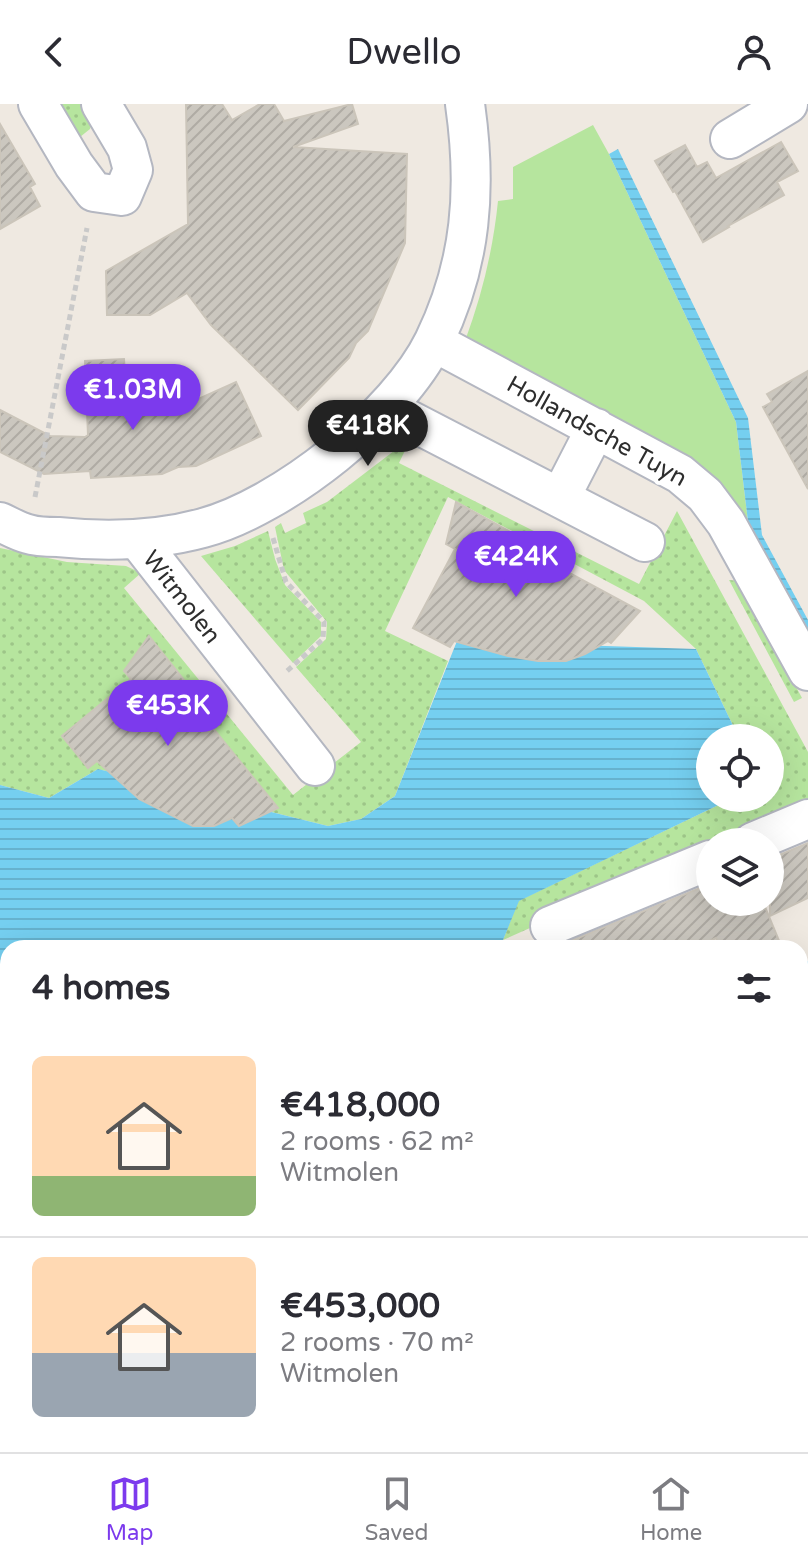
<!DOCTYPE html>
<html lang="en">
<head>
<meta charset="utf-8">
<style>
  body { margin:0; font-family:"Varela Round",sans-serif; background:#f2f2f3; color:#2b2b33; height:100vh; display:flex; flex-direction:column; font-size:30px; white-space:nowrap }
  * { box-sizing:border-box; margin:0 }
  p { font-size:26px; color:#7c7c81 }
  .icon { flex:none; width:44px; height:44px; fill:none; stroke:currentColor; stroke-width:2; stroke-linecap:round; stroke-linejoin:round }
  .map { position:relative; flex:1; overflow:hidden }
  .panel { position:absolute; left:0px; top:836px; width:808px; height:512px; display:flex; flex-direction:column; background:#fff; border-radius:24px 24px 0 0; box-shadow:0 8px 32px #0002 }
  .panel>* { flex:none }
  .tools { position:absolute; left:696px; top:620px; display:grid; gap:16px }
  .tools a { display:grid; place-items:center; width:88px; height:88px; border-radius:50%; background:#fff; box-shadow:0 8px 32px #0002; font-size:40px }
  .price { position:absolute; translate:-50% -68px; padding:0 18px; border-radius:28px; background:#7c3aed; color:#fff; font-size:26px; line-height:52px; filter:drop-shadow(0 2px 4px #0008) }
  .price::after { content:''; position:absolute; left:50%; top:48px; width:24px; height:18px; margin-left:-12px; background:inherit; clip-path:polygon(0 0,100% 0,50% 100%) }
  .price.selected { background:#222; color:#fff }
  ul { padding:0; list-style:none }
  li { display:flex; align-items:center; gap:24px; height:200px; padding:0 32px }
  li+li { border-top:2px solid #e1e1e2 }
  li span { display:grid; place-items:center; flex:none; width:224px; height:160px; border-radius:12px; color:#555 }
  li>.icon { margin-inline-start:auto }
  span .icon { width:96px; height:96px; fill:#fffc; stroke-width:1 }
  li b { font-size:34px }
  h2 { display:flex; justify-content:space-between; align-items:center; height:96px; padding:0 32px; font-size:34px }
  header { display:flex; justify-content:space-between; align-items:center; height:104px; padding:0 32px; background:#fff; font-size:36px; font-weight:600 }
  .menu { display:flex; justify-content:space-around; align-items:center; height:112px; border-top:2px solid #e1e1e2; background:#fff; font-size:22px; color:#7c7c81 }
  .menu a { display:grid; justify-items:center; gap:4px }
  .menu .selected { color:#7c3aed }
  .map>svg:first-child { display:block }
  .grass { fill:url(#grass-dots) }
  .park { fill:#b6e59e }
  .water { fill:url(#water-rules) }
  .building { fill:url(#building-hatch); stroke:#cbc5ba; stroke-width:2 }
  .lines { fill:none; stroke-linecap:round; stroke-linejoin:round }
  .minor-casing { stroke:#b4b7c1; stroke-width:42 }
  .path { stroke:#c9c9c9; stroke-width:5; stroke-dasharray:6 4; stroke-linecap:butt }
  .minor { stroke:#fff; stroke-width:38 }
  .labels { text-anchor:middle; stroke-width:8; stroke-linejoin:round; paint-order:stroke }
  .street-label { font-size:24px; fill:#2e2e2e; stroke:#fff }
</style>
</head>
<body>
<header><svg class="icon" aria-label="back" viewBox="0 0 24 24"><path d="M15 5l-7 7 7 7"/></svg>Dwello<svg class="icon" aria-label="person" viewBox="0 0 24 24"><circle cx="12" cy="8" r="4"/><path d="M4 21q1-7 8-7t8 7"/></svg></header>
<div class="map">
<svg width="808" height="1348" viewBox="0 0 808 1348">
  <defs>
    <pattern id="grass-dots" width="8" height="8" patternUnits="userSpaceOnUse" patternTransform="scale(2)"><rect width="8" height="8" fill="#b6e59e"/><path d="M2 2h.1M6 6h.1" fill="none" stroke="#9dc588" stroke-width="1.8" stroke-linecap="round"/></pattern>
    <pattern id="water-rules" width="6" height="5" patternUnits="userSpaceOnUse" patternTransform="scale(2)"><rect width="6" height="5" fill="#75cff0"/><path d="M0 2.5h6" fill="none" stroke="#66b2ce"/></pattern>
    <pattern id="building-hatch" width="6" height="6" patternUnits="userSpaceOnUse" patternTransform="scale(2)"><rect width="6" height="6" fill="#cbc7bf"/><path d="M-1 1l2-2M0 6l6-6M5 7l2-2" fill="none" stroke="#afaba4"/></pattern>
  </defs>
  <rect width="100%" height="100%" fill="#efe9e1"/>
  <path class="grass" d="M47 0H85L93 15 90 25 80 33 65 30Z
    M411 334 399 359 639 480 677 407 808 648V699L724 738H710V744L503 836 518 797 733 694H770V634H739L696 545 644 497 448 393 385 527 448 557 395 692 361 715 328 722 98 665 49 694 0 681V444L67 458 126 462 141 469 124 484 293 691 361 638 296 563 326 535 327 518 284 466 275 423 281 419 285 429 306 419 303 409 327 398Z
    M268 427 275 455 285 481 321 518V532L293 559 201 452 235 442Z
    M729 476 740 477 802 594 794 598Z
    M0 891 8 895V954L0 949Z
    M556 1340H626L633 1348H565Z"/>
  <path class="park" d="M593 21 609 50 736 318 749 426 713 372 629 329 465 237C482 191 493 146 498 97L513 95V63Z"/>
  <path class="water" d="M618 45 748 314 762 431 808 516V531L749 426 736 318 609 50Z
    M457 537 696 545 739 634H710V694H733L519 797 503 836 505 844H8V895L0 891V681L49 694 98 665 328 722 361 715 395 692Z
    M808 857V921L800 925V861Z
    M808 1130V1253L800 1243V1136Z
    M626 1340H794L802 1348H633Z"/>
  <path class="building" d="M186 0H222L232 16 260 0H274L284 17 352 0 358 20 293 43 407 50 405 139 383 191 368 227 356 239 349 254 298 306 211 221 187 189 150 211H107L106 167 188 120Z
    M0 20 35 80 30 83 40 102 0 125Z
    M781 38 798 67 777 78 784 91 728 122 729 123 703 138 675 87 673 88 655 57 685 41 697 63 707 58 716 74Z
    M124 255 128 312 165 310 236 278 261 332 196 362 178 363 162 370 91 374 90 367 44 370 0 348V306L50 332 85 333 88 331 85 257Z
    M808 267V385L763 303 772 298 767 290Z
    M456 398 527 437 523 444 640 507 611 539 608 537 585 550 566 557H538L508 552 454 537 450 543 413 524 455 445 446 440Z
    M149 532 200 596 194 601 278 704 239 722 232 714 214 722H193L139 695 97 657 88 664 62 632 131 575 124 567Z
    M808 739V794L770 812V755Z
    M710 780V798H763L782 844H720L716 834 696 844H541L558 842Z"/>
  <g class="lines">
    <defs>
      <path id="minor" d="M38 0 74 61 94 88 122 92 133 66 127 44 101 0
        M730 35 788 0
        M434 238 680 370 705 391 726 419 808 567
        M386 304 645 438
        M560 394 596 324
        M0 418C9 422 19 428 28 430 37 433 49 433 58 433 107 438 155 437 203 424 282 403 398 311 434 237 472 159 477 84 465 0
        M138 436 315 662
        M753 738 808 715
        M550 822 710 756
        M0 964 8 968
        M800 968 808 964
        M0 1128 8 1115
        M536 1340 545 1348
        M288 1348 292 1340"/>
    </defs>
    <use href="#minor" class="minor-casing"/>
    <path class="path" d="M35 393 87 124
      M273 434 286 478 324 518 323 535 287 567
      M0 920 8 925
      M0 1177 8 1182
      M592 1340 600 1348
      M87 1348 92 1340"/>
    <use href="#minor" class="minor"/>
  </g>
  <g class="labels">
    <g class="street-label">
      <text transform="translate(597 327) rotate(29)" y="8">Hollandsche Tuyn</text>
      <text transform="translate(182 493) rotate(52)" y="8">Witmolen</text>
    </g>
  </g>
</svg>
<div class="tools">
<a><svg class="icon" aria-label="locate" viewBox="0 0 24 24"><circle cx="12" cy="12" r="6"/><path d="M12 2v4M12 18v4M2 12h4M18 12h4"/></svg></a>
<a><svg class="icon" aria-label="layers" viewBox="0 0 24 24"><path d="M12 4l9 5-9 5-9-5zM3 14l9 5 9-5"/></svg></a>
</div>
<b class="price" style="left:133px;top:328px">€1.03M</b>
<b class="price selected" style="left:368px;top:364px">€418K</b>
<b class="price" style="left:516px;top:495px">€424K</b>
<b class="price" style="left:168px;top:644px">€453K</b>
<section class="panel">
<h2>4 homes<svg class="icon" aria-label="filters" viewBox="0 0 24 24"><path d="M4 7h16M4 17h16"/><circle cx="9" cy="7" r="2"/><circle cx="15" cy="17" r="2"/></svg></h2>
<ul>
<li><span style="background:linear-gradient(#ffd9b3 75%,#8fb573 0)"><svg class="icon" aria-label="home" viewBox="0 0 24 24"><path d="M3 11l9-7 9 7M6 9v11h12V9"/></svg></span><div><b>€418,000</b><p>2 rooms · 62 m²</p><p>Witmolen</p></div></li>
<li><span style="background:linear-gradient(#ffd9b3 60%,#9aa5b1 0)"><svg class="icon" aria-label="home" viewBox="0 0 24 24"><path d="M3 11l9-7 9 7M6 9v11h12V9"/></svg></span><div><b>€453,000</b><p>2 rooms · 70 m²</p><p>Witmolen</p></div></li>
</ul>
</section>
</div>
<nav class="menu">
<a class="selected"><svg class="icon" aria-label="map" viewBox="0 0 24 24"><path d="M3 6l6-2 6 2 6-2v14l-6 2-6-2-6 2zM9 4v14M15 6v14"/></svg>Map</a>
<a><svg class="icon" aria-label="saved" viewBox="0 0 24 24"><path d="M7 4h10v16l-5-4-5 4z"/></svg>Saved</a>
<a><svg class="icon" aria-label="home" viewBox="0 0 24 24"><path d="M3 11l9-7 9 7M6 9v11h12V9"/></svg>Home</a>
</nav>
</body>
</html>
